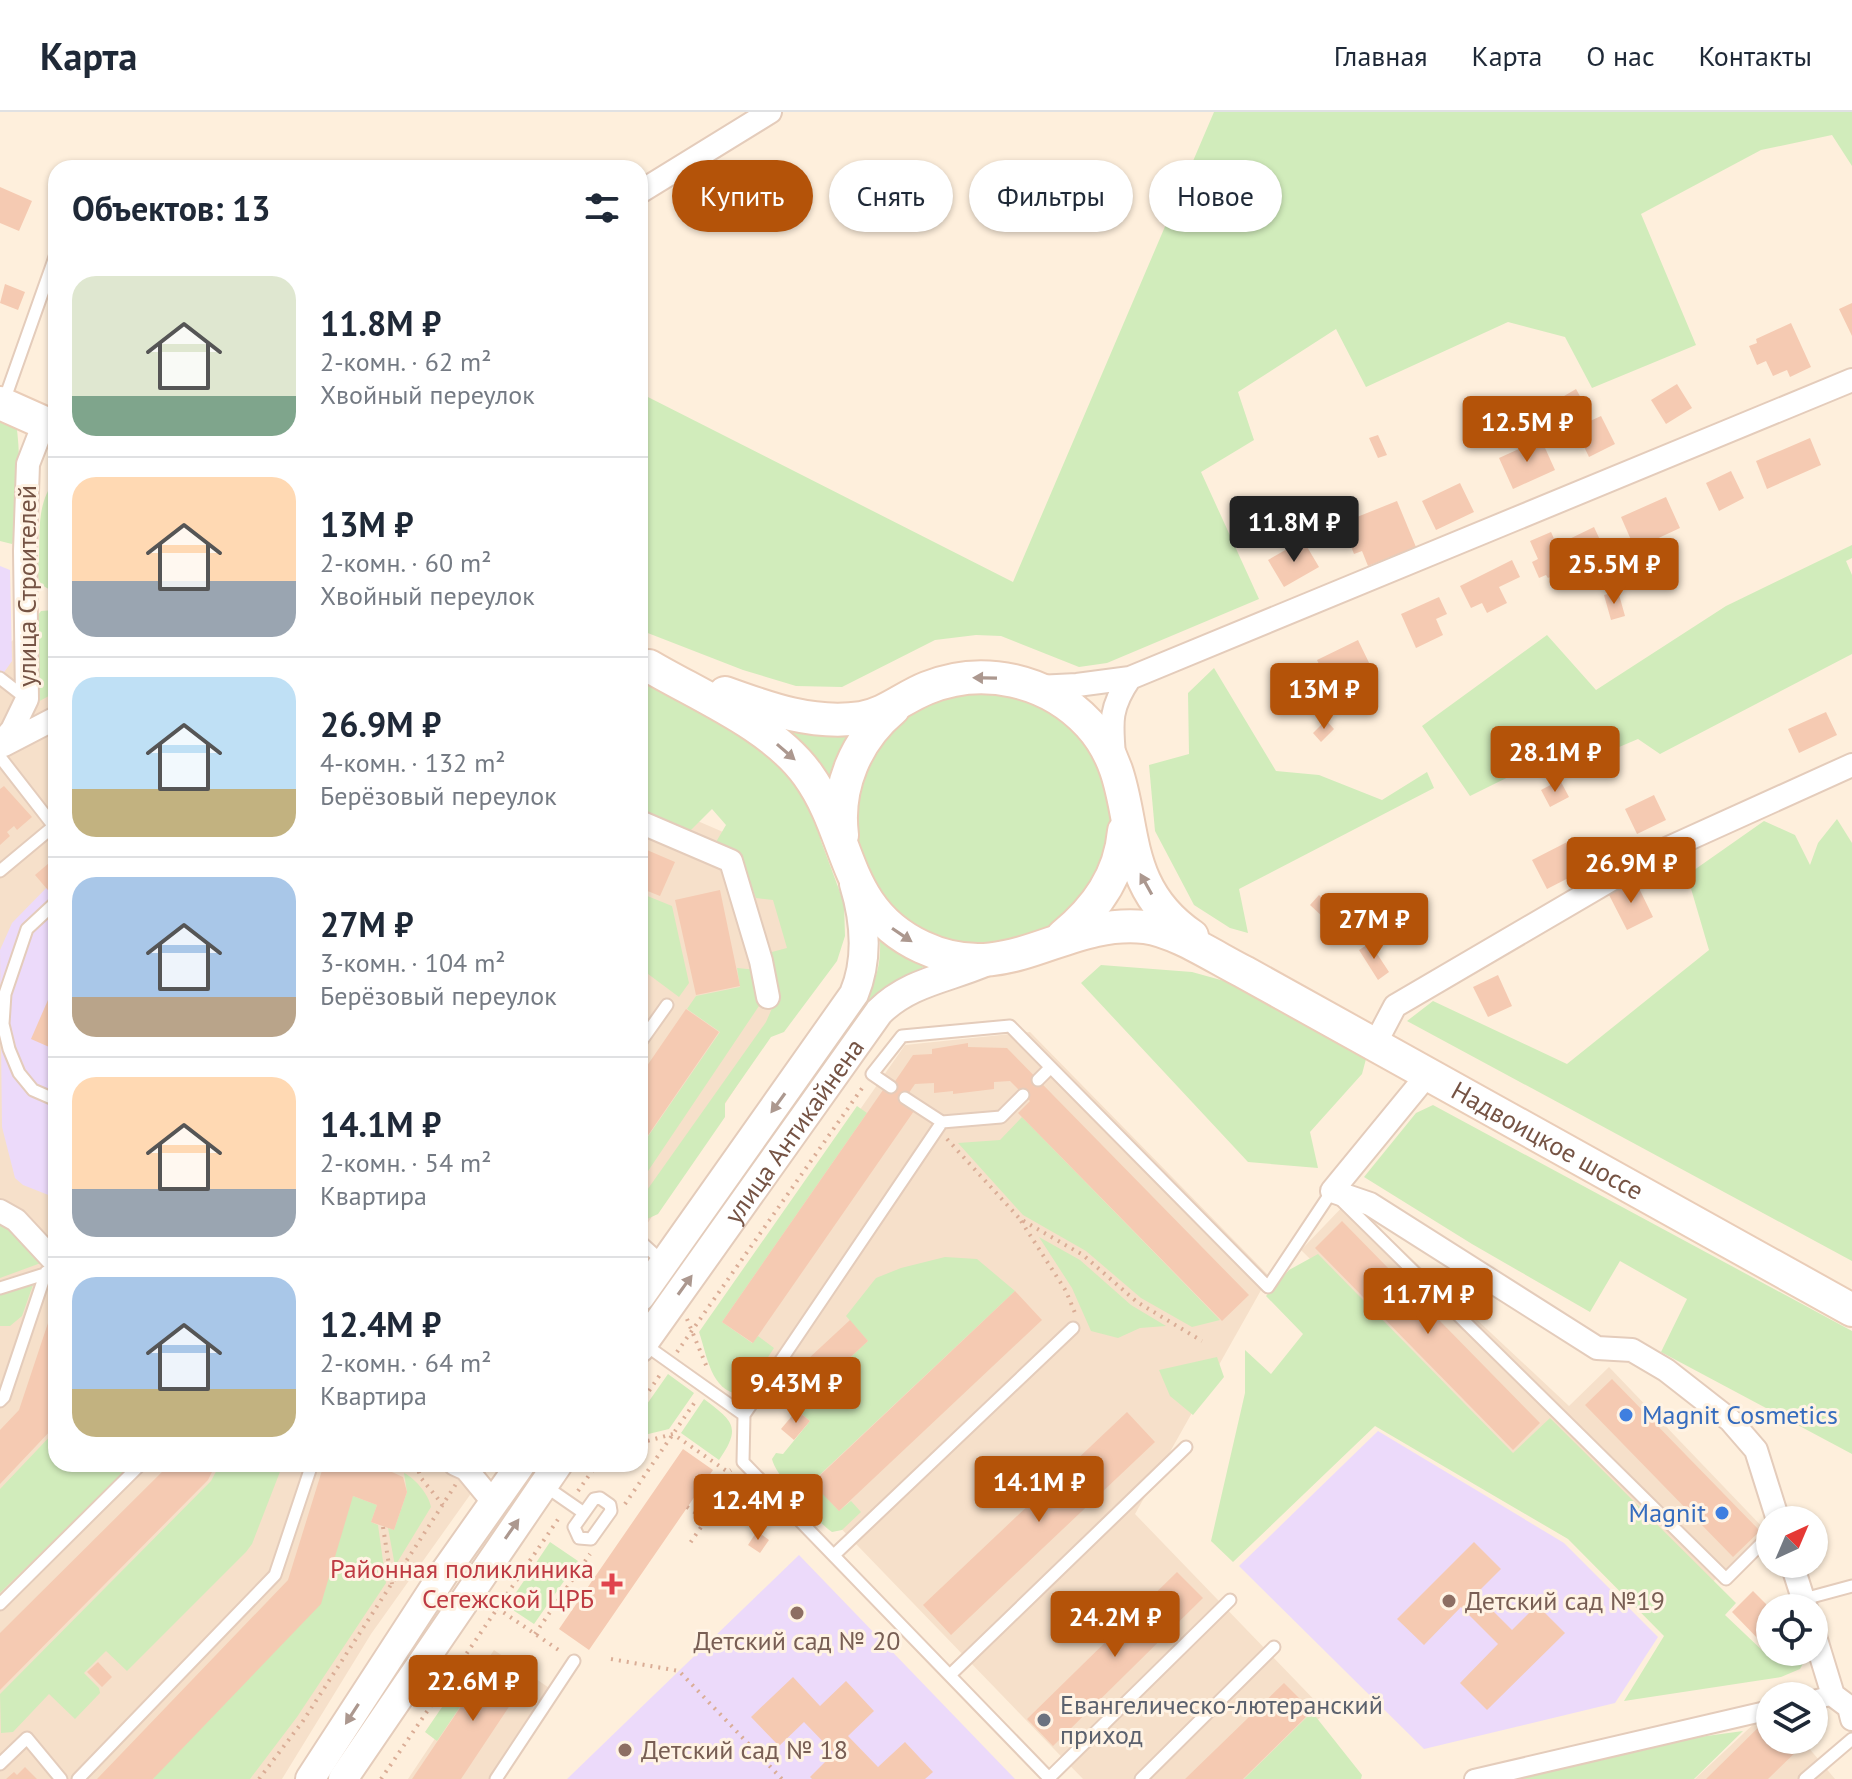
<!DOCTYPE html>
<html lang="ru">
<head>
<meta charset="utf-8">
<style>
  body { margin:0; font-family:"PT Sans",sans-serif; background:#f2f2f3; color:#1f2937; height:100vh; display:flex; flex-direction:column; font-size:30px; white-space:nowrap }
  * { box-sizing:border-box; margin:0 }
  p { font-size:26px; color:#747a83 }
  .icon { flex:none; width:44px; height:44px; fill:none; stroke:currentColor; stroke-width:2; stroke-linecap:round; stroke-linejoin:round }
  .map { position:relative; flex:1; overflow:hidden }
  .panel { position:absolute; left:48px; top:48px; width:600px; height:1312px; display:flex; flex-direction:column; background:#fff; border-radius:24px; box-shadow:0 2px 6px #0004 }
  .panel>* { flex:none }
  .banner { position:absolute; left:672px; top:48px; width:760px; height:72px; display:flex; gap:16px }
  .needle { width:52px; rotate:44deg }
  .tools { position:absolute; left:1756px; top:1394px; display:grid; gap:16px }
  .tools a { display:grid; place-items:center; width:72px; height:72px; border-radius:50%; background:#fff; box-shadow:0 2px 6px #0004; font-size:40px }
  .price { position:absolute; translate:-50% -68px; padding:0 18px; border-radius:8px; background:#b45309; color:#fff; font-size:26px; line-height:52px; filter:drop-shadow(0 2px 4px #0008) }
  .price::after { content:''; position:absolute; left:50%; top:48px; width:24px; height:18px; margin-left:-12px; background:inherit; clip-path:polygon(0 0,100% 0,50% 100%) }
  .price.selected { background:#222; color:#fff }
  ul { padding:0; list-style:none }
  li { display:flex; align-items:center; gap:24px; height:200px; padding:0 24px }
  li+li { border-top:2px solid #e0e1e3 }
  li span { display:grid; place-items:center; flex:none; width:224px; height:160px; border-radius:24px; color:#555 }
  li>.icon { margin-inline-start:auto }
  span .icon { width:96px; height:96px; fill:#fffc; stroke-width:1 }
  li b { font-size:34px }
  h2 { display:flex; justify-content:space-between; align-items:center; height:96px; padding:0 24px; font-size:34px }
  .tag { padding:0 28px; border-radius:36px; background:#fff; box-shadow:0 2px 6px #0004; font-size:28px; line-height:72px }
  .tag.selected { background:#b45309; color:#fff }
  header { display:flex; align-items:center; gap:48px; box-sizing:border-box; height:112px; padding:0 40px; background:#fff; border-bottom:2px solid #e0e1e3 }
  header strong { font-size:38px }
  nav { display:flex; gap:44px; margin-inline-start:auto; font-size:28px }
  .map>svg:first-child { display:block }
  .residential { fill:#f6e0ca }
  .education { fill:#ecdafa }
  .green { fill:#d1ecbb }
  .building { fill:#f5cab2 }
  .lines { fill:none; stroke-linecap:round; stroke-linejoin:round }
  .service-casing { stroke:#e4ccbb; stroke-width:15 }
  .pedestrian-casing { stroke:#e4ccbb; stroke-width:22 }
  .minor-casing { stroke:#e4ccbb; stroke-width:26 }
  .tertiary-casing { stroke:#e4ccbb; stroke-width:32 }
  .secondary-casing { stroke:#eacdb8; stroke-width:36 }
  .path { stroke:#daad96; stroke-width:4; stroke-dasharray:2 6; stroke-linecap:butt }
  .service { stroke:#fff; stroke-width:11 }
  .pedestrian { stroke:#fff; stroke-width:18 }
  .minor { stroke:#fff; stroke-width:22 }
  .tertiary { stroke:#fff; stroke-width:28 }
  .secondary { stroke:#fff; stroke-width:32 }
  .oneway { fill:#ac988f }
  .shop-dot { fill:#3f7fe0; stroke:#fff3e4; stroke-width:3 }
  .health-dot { fill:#e0444e; stroke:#fff3e4; stroke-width:3 }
  .education-dot { fill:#8d6e63; stroke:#fff3e4; stroke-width:3 }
  .worship-dot { fill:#6b7280; stroke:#fff3e4; stroke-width:3 }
  .labels { text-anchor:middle; stroke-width:6; stroke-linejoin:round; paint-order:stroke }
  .street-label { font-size:26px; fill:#755344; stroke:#fff3e4 }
  .shop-label { font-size:26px; fill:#366cbe; stroke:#fff3e4; text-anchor:start }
  .health-label { font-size:26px; fill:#be3a42; stroke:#fff3e4; text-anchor:end }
  .education-label { font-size:26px; fill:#785e54; stroke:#fff3e4; text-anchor:start }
  .worship-label { font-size:26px; fill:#5b616d; stroke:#fff3e4; text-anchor:start }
</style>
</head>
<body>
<header>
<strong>Карта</strong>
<nav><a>Главная</a><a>Карта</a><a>О нас</a><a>Контакты</a></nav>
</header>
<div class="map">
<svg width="1852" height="1667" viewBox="0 0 1852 1667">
  <rect width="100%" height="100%" fill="#feefdc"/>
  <path class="residential" d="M56 492V1352H492L371 1522 282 1667H0V539Z
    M640 684 776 743 808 864 640 1123Z
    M1030 920 1269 1164 1135 1402 1326 1600 1256 1667H1083L800 1374 850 1326 704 1221 905 933Z
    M1349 1088 1569 1294 1609 1255 1770 1423 1706 1475 1520 1354 1301 1138Z
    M494 1538 558 1582 501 1667H408Z
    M1770 1604V1628H1802L1835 1667H1695L1760 1606Z"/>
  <path class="education" d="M0 454 10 458 12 549 0 566Z
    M56 766V1086L23 1073 15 1066 2 1015 0 838 12 811Z
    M1378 1319 1564 1431 1658 1525 1615 1591 1424 1637 1239 1454Z
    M799 1443 1015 1667H567Z"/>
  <path class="green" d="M1214 0H1852V54L1832 23 1761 38 1641 102 1696 233 1592 276 1565 225 1508 210 1366 275 1336 217 1238 280 1254 328 1201 360 1259 487 1107 551 1079 555 1001 524 976 523 935 528 842 575 796 574 743 558 640 518V281L1013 470Z
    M0 297 16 311C22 349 18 389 15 427L12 432 0 429Z
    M56 366V461L53 469 56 471V480C50 477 44 476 40 470 36 462 38 454 39 445 40 415 37 391 56 366Z
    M1852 433V446L1846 449 1852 463V542L1660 642 1638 627 1586 649 1571 634 1470 684 1422 614 1547 523 1596 578 1726 494Z
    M55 498 56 580 36 591 38 503 41 499Z
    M1214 556 1276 659 1319 663 1382 688 1427 660 1434 676 1239 777 1248 821 1230 816 1194 793 1155 719 1149 653 1189 642 1188 581Z
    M640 569 669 576 731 602 808 678 821 729 844 791 845 824 837 849 784 920 771 925 725 991V1005L658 1102 645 1108 640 1106V1088L766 910 777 885 768 841 787 836 773 788 756 786 739 741 716 730 726 713 712 697 689 720 640 699Z
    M854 706a129 129 0 1 1 258 0a129 129 0 1 1-258 0Z
    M715 587 869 612 836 687Z
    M1837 707 1852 731V1149L1407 909 1433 889 1567 952 1709 838 1687 763 1764 709 1795 723 1810 753 1818 731Z
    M640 781 672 794 689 871 679 885 644 859 640 863Z
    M879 818 931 852C884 871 873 890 845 930L840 925C866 888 885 866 879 818Z
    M1101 853 1192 860 1228 870 1366 947 1362 962 1310 1020 1318 1056 1248 1050 1081 871Z
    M737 856 758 858 761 891 640 1071V1036L720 920 687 897 696 884 740 875Z
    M1433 993 1852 1219V1342L1661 1240 1687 1187 1620 1149 1590 1200 1472 1132 1364 1065 1416 1001Z
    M857 994 867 1001 722 1210 752 1231 758 1224 774 1236 748 1276 740 1282C711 1280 707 1243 699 1220Z
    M1022 1005 1220 1208 1192 1215 1141 1186 1086 1139 1023 1103 958 1031 1000 1028Z
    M0 1113H8L49 1148 0 1166Z
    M1039 1125 1080 1148 1131 1193 1166 1214 1140 1216 1118 1226 1091 1219 1072 1176Z
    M1318 1142 1513 1341 1550 1306 1736 1491 1725 1503 1764 1540 1770 1535V1540H1804L1806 1546 1800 1557 1781 1565 1624 1589 1664 1524 1568 1427 1375 1314 1233 1450 1211 1429 1245 1281V1238L1271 1262 1303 1222 1266 1184 1289 1158Z
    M945 1145 977 1147 1015 1179 812 1370 839 1399 851 1389 861 1400 842 1418 832 1420C817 1410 775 1363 772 1347L776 1341 783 1342 810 1309 797 1298 799 1282 791 1266 808 1247 827 1267 868 1229 846 1204 876 1166 901 1156Z
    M33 1173 22 1204 10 1214H0V1183Z
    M1217 1245 1224 1265 1193 1303 1170 1284 1159 1258Z
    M668 1262 694 1281 669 1317 640 1324 645 1313 640 1310V1302Z
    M704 1287C733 1309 742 1315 719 1348L681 1321Z
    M56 1318V1352H132L0 1481V1377Z
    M220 1352H283L252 1432 246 1440 127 1559 106 1539 84 1561 99 1576 100 1581 75 1607 49 1582 13 1620 1 1621 0 1582 211 1369Z
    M404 1361C415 1366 429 1383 431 1395L395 1454 388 1416 394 1418 407 1380Z
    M353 1384 377 1393 371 1410 378 1413 386 1471 297 1605 250 1667H153Z
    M550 1430 578 1449 534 1512 507 1494Z
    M468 1557 480 1565 437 1629 425 1620Z
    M1312 1600 1362 1663 1361 1667H1244Z
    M1743 1619 1694 1667H1512L1663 1630Z"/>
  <path class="building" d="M0 75 32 89 19 119 0 111Z
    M5 172 25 180 18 198 0 191Z
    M1852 191V224L1839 197Z
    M1791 211 1811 255 1790 265 1787 258 1773 264 1766 249 1757 253 1749 234 1757 231 1756 227Z
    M1677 272 1692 296 1666 312 1651 288Z
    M1576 277 1585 293 1567 302 1559 287Z
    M1531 303 1536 315 1520 321 1515 309Z
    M1601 304 1615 332 1589 345 1575 316Z
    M1378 323 1387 343 1378 346 1369 326Z
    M1810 326 1821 353 1767 377 1756 349Z
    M1541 327 1555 358 1513 377 1499 346Z
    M1731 359 1744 386 1719 399 1706 371Z
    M1460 371 1474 400 1436 418 1422 389Z
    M1666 385 1680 416 1635 437 1621 405Z
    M1397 389 1416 435 1368 454 1362 439 1354 442 1342 411Z
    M1594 415 1607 443 1584 453 1583 450 1548 466 1546 463 1539 466 1532 450 1538 447 1530 429 1551 420 1557 433Z
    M1303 428 1319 455 1284 475 1268 448Z
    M1512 448 1520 465 1499 475 1507 491 1487 501 1482 491 1471 496 1460 474Z
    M1618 479 1625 504 1611 508 1604 483Z
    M1439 485 1447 502 1436 507 1443 523 1416 536 1401 502Z
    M1358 528 1374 561 1340 578 1337 572 1330 575 1317 548Z
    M1826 600 1837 623 1799 641 1788 617Z
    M1326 608 1334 617 1321 630 1313 621Z
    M1560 668 1569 685 1550 695 1541 678Z
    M4 674 32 705 17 718 14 714 7 720 10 724 0 733V677Z
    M1654 683 1666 708 1637 722 1625 697Z
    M1571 728 1586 757 1547 777 1532 748Z
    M640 735 675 750 660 784 640 776Z
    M49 751 56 759V782L53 784 35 763Z
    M1635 768 1653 805 1627 818 1608 781Z
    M720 778 740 874 696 883 675 788Z
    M1319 783 1359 821 1350 830 1310 793Z
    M1370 831 1389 860 1378 868 1359 838Z
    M1498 863 1512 894 1488 905 1473 875Z
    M51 881 56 883V938L31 927Z
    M686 897 719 920 640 1035V964Z
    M968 931V935L1007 936 1249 1183 1222 1209 1018 1001 1030 989 1010 969 994 970V977L953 982V979L934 981V971L915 972 902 991 914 999 753 1231 722 1210 883 978 887 981 913 943 932 942V937Z
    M1342 1109 1540 1311 1513 1338 1315 1136Z
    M1015 1179 1042 1208 839 1399 812 1371Z
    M50 1205 56 1207V1308L54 1315 0 1372V1318L19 1298Z
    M850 1208 868 1229 827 1267 808 1247Z
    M1612 1267 1760 1419 1733 1445 1585 1293Z
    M797 1298 810 1309 794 1328 781 1317Z
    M1127 1300 1155 1330 951 1523 923 1493Z
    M683 1337 713 1358 589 1538 559 1517Z
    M170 1352H216L208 1368 0 1578V1521Z
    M324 1352H374L403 1365 407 1380 394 1418 371 1410 377 1393 353 1384 321 1492 153 1667H97L288 1468Z
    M757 1419 769 1428 760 1441 748 1433Z
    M1474 1430 1501 1457 1476 1482 1512 1518 1537 1493 1565 1521 1487 1598 1460 1571 1498 1532 1461 1495 1424 1533 1397 1507Z
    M1177 1460 1203 1486 1053 1634 1027 1607Z
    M1753 1479 1770 1496V1525L1763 1532 1732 1500Z
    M495 1544 528 1566 461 1667H412Z
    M98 1550 112 1565 102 1575 87 1560Z
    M793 1565 820 1594 846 1569 874 1599 848 1624 878 1655 905 1630 933 1660 925 1667H812L810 1665 834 1641 804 1610 779 1634 751 1605Z
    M1284 1571 1312 1599 1243 1667H1185Z
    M1770 1604V1628H1795L1802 1634 1768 1667H1706Z
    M25 1655 37 1667H6L14 1660 17 1663Z"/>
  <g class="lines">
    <defs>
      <path id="service" d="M4 289 56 142
        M0 566 27 587
        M0 645 56 717
        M0 759 54 714
        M56 790 27 817 5 882 3 912 9 937 19 961 33 978 56 988
        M640 931 667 893
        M1038 968 1050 956
        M891 975 872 962 902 924 1010 914 1268 1175 1332 1079 1726 1467 1770 1423
        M905 986 942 1010 1001 1005 1023 983
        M640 1129 663 1150
        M0 1176 51 1160
        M644 1232 744 1303 743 1350 1050 1667
        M0 1289 4 1285 46 1160
        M744 1303 942 1010
        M545 1374 584 1401
        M600 1386 610 1393 611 1399 591 1427 579 1426 574 1415 594 1387Z
        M834 1443 1073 1216
        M1804 1487 1852 1474
        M0 1492 141 1352
        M950 1563 1186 1335
        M0 1652 27 1626 61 1667
        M1049 1666 1230 1488
        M78 1667 275 1463 312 1352
        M496 1667 574 1549
        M1141 1667 1274 1535
        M1805 1667 1852 1627"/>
      <path id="pedestrian" d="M1814 1588 1833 1583
        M1474 1667 1770 1598"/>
      <path id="minor" d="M640 80 770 0
        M1037 575 1077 573 1130 566 1852 268
        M0 632 12 618 27 587 25 439 28 352 44 311
        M4 633 56 606
        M1114 643C1111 609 1110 595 1130 566
        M640 710 731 749 761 849 768 885
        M1375 932 1395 894 1653 743 1852 653
        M1428 962 1332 1079 1370 1092 1597 1236 1632 1238 1666 1258 1730 1308 1756 1338 1778 1408
        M0 1099 16 1108 56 1151
        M455 1352 466 1357 494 1391
        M1792 1452 1806 1496
        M1814 1521 1833 1583 1849 1595 1852 1607"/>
      <g id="tertiary">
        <path d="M640 1185 854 882C869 846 865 808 854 772"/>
        <path id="s1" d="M640 1236 879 900C909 870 948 866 985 850"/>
        <path d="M310 1667 444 1461 521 1352"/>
        <path d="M343 1667 558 1352"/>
      </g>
      <g id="secondary">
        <path d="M0 291 56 316"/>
        <path id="s2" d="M649 554C700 584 773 614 808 663 852 724 842 798 922 835 1009 876 1062 806 1145 815 1176 819 1216 846 1244 860L1852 1198"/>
        <path d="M725 581C769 597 813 613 861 606 886 602 904 585 927 576 983 553 1048 568 1089 612 1149 677 1104 764 1192 824"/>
        <path d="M842 723C836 675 856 628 893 597"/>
        <path d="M1063 824C1096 797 1120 764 1124 719"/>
      </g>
    </defs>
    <use href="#service" class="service-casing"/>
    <use href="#pedestrian" class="pedestrian-casing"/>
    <use href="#minor" class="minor-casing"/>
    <use href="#tertiary" class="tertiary-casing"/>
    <use href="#secondary" class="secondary-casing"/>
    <path class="path" d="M947 1027 1020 1107 1083 1143 1137 1190 1202 1229
      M1021 1109 1066 1179 1075 1201
      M687 1207 708 1258
      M677 1240 865 972
      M640 1292 662 1260
      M640 1331 673 1322 728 1360 731 1358
      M416 1352 421 1366 443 1393
      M578 1379 597 1352
      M625 1392 697 1287
      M687 1395 706 1408 688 1434
      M706 1408 715 1395
      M383 1415 392 1472
      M497 1496 563 1541
      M535 1522 590 1442
      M611 1547 679 1559 782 1667
      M259 1667 303 1609 456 1372
      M381 1667 561 1403"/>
    <use href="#service" class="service"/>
    <use href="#pedestrian" class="pedestrian"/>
    <use href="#minor" class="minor"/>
    <use href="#tertiary" class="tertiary"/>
    <use href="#secondary" class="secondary"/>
  </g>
  <defs><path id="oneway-solid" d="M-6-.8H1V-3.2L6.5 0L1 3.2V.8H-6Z" transform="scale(2)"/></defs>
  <g class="oneway">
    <use href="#oneway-solid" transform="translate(985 566) rotate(-179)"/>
    <use href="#oneway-solid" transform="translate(786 640) rotate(41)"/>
    <use href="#oneway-solid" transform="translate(1146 772) rotate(-119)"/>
    <use href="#oneway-solid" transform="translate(902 823) rotate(34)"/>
    <use href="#oneway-solid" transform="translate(778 991) rotate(126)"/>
    <use href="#oneway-solid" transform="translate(685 1173) rotate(-54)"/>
    <use href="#oneway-solid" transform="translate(512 1417) rotate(-55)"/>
    <use href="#oneway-solid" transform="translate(352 1602) rotate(123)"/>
  </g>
  <g class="shop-dot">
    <circle cx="1626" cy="1303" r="8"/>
    <circle cx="1722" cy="1401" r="8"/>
  </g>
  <path class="health-dot" d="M608 1460h8v8h8v8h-8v8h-8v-8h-8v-8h8z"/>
  <g class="education-dot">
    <circle cx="1449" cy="1489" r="8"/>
    <circle cx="797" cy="1501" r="8"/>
    <circle cx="625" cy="1638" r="8"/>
  </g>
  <circle class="worship-dot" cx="1044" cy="1608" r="8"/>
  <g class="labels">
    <g class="street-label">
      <text transform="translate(27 474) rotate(-90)" y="9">улица Строителей</text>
      <text dy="9" stroke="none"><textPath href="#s1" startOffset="266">улица Антикайнена</textPath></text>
      <text dy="9" stroke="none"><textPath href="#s2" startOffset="1092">Надвоицкое шоссе</textPath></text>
    </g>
    <g class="shop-label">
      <text x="1642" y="1312">Magnit Cosmetics</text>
      <text x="1706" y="1410" text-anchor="end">Magnit</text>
    </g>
    <g class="health-label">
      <text x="594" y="1466">Районная поликлиника<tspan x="594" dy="30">Сегежской ЦРБ</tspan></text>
    </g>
    <g class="education-label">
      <text x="1465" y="1498">Детский сад №19</text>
      <text x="797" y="1538" text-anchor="middle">Детский сад № 20</text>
      <text x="641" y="1647">Детский сад № 18</text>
    </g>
    <g class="worship-label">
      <text x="1060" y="1602">Евангелическо-лютеранский<tspan x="1060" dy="30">приход</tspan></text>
    </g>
  </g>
</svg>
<div class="tools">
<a><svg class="needle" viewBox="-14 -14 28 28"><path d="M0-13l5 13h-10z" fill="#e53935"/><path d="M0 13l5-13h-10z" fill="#747a83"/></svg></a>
<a><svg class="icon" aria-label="locate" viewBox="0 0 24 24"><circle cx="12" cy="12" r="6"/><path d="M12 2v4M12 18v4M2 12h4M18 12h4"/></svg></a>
<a><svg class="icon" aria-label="layers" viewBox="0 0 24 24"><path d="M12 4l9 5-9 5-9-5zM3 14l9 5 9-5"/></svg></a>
</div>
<b class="price" style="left:1527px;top:352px">12.5M ₽</b>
<b class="price selected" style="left:1294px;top:452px">11.8M ₽</b>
<b class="price" style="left:1614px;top:494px">25.5M ₽</b>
<b class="price" style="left:1324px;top:619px">13M ₽</b>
<b class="price" style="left:1555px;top:682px">28.1M ₽</b>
<b class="price" style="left:1631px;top:793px">26.9M ₽</b>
<b class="price" style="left:1374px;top:849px">27M ₽</b>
<b class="price" style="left:1428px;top:1224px">11.7M ₽</b>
<b class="price" style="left:796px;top:1313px">9.43M ₽</b>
<b class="price" style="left:1039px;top:1412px">14.1M ₽</b>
<b class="price" style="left:758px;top:1430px">12.4M ₽</b>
<b class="price" style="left:1115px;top:1547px">24.2M ₽</b>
<b class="price" style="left:473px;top:1611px">22.6M ₽</b>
<div class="banner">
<a class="tag selected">Купить</a>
<a class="tag">Снять</a>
<a class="tag">Фильтры</a>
<a class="tag">Новое</a>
</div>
<section class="panel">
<h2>Объектов: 13<svg class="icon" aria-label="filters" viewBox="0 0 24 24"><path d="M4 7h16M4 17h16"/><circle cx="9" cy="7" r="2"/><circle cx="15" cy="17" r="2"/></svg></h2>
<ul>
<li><span style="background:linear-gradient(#dfe7d0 75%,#7fa58c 0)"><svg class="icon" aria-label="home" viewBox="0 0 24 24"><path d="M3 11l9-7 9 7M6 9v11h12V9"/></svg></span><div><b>11.8M ₽</b><p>2-комн. · 62 m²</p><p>Хвойный переулок</p></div></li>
<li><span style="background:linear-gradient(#ffd9b3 65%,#9aa5b1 0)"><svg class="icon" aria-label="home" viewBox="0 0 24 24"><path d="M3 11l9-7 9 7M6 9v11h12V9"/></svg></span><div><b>13M ₽</b><p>2-комн. · 60 m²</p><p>Хвойный переулок</p></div></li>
<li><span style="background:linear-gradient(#bfe0f5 70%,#c2b280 0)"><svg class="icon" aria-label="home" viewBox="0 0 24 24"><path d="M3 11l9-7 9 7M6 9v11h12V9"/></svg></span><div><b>26.9M ₽</b><p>4-комн. · 132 m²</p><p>Берёзовый переулок</p></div></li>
<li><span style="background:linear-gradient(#a9c7e8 75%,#b9a48a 0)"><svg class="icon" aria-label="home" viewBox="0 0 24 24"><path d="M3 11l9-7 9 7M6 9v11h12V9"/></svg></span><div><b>27M ₽</b><p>3-комн. · 104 m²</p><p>Берёзовый переулок</p></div></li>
<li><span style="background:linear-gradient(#ffd9b3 70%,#9aa5b1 0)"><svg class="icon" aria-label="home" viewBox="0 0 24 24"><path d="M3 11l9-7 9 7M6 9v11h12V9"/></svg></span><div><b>14.1M ₽</b><p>2-комн. · 54 m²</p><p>Квартира</p></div></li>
<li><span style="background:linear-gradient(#a9c7e8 70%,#c2b280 0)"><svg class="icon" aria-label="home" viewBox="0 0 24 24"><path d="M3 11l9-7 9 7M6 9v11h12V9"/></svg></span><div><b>12.4M ₽</b><p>2-комн. · 64 m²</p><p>Квартира</p></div></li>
</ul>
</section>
</div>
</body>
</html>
